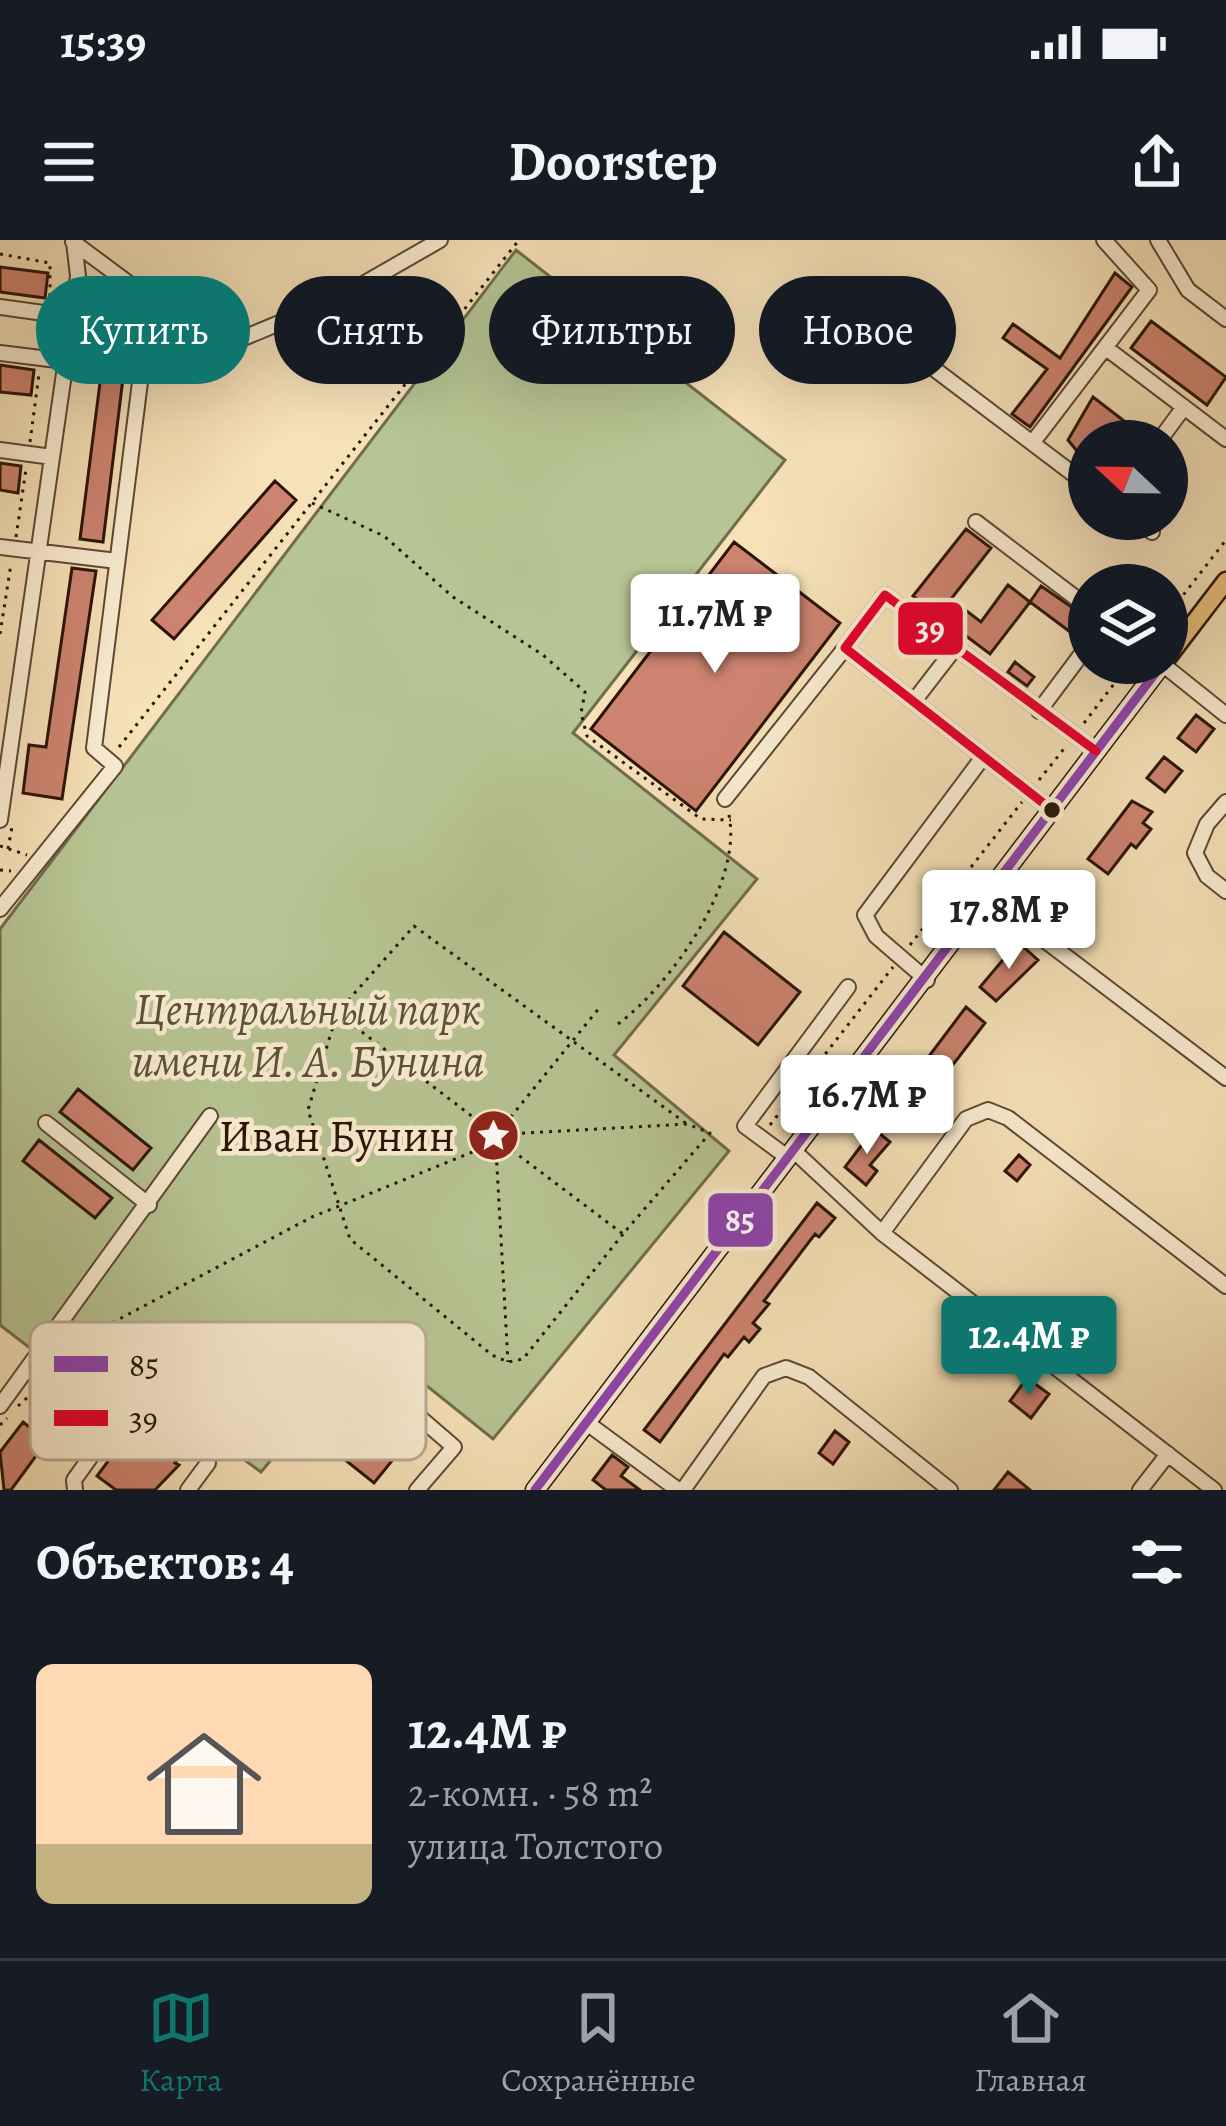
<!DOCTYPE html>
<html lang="ru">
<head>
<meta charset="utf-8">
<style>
  body { margin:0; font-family:Alegreya,serif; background:#242831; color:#f1f3f6; height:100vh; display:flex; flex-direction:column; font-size:45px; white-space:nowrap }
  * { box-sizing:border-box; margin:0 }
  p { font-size:39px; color:#9ea1a6 }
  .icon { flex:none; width:66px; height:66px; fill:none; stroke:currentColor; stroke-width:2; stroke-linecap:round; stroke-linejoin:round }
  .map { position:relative; height:1250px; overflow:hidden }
  .drawer { display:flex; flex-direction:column; background:#171b24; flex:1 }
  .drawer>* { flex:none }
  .hud { position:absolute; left:36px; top:36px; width:1155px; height:108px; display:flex; gap:24px }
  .needle { width:78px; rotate:292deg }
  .fabs { position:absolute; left:1068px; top:180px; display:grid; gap:24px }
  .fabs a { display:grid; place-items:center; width:120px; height:120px; border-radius:50%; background:#171b24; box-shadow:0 12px 48px #0002; font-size:60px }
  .price { position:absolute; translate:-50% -102px; padding:0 27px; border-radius:12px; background:#fff; color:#222; font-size:39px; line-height:78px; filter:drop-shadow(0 3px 6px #0008) }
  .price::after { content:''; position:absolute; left:50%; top:72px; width:36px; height:27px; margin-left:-18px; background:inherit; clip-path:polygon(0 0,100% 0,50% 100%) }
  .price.selected { background:#0f766e; color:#fff }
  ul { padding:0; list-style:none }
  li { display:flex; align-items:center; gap:36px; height:300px; padding:0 36px }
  li span { display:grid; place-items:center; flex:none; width:336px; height:240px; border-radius:18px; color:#555 }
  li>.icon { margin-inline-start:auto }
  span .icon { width:144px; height:144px; fill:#fffc; stroke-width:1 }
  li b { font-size:51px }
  h2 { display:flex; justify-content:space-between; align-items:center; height:144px; padding:0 36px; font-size:51px }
  .tag { padding:0 42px; border-radius:54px; background:#171b24; box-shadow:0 12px 48px #0002; font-size:42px; line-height:108px }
  .tag.selected { background:#0f766e; color:#fff }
  .status { display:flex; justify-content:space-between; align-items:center; height:84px; padding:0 60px; background:#171b24; direction:ltr }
  .status svg { height:33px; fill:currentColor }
  header { display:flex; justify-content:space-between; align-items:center; height:156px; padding:0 36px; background:#171b24; font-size:54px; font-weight:700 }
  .tab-bar { display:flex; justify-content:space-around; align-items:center; height:168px; border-top:3px solid #363941; background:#171b24; font-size:33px; color:#9ea1a6 }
  .tab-bar a { display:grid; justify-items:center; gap:6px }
  .tab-bar .selected { color:#0f766e }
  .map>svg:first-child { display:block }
  .green { fill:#b7c493; stroke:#706c4e; stroke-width:3 }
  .building { fill:#cd8370; stroke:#2a1408; stroke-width:3 }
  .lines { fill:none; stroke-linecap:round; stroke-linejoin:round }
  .minor-casing { stroke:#5d4734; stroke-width:18 }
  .major-casing { stroke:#2a1408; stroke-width:21 }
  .path { stroke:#2a1408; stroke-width:3; stroke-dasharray:3 6; stroke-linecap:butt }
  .minor { stroke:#f9ecd1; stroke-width:14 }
  .major { stroke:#ebc07c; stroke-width:16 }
  .bus-1-casing { stroke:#f9ecd1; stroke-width:18 }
  .bus-2-casing { stroke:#f9ecd1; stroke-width:18 }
  .bus-1 { stroke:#8e44ad; stroke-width:9 }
  .bus-2 { stroke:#e4002b; stroke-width:9 }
  .bus-dot { fill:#2a1408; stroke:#f9ecd1; stroke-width:4.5 }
  .labels { text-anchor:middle; stroke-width:9; stroke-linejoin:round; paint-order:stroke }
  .park-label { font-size:45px; font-style:italic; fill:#5b5239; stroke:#f9ecd1 }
  .poi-label { font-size:45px; fill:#2a1408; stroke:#f9ecd1; text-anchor:end }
  .key { fill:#f9ecd1; stroke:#bbab95; stroke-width:3 }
  .key-label { font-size:33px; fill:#2a1408 }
  .line-badge { stroke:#f9ecd1; stroke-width:4.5 }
  .badge-label { font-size:33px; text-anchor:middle; font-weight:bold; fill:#fff }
</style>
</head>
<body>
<div class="status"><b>15:39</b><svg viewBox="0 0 49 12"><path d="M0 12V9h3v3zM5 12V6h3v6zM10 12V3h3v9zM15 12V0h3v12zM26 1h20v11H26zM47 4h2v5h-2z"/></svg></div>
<header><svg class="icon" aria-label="menu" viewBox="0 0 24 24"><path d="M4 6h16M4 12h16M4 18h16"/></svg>Doorstep<svg class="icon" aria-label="share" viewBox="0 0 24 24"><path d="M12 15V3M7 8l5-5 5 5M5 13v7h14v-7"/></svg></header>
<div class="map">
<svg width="1226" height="1250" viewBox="0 0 1226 1250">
  <rect width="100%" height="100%" fill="#f6e1b8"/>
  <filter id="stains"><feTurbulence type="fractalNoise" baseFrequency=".00167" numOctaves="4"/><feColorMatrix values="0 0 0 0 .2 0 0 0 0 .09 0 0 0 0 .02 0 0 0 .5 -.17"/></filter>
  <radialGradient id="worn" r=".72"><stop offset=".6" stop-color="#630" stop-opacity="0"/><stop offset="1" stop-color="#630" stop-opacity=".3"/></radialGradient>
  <path class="green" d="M516 10 785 220 573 493 757 639 614 815 729 911 493 1199 371 1101 261 1232 114 1123 60 1131 0 1085V689Z"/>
  <path class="building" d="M0 27 48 33 45 58 0 52Z
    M1115 33 1132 47 1030 187 1012 174 1047 129 1003 98 1013 84 1060 118Z
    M1151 81 1226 137 1207 165 1131 108Z
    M843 96 853 103 830 133 820 125Z
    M0 125 34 130 31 155 0 152Z
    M101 135 123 138 103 302 80 299Z
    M1093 157 1141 194 1136 201 1103 196 1089 201V226L1068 200Z
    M0 223 21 226 18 253 0 250Z
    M275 241 296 260 174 399 152 380Z
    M966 289 991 308 951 359 981 382 1008 345 1030 362 990 414 913 356Z
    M734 302 840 383 696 571 591 489Z
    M72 328 96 331 62 559 23 553 29 505 46 507Z
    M1041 346 1089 379 1077 397 1030 362Z
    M1015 422 1034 437 1027 446 1008 432Z
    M1196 475 1214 489 1196 512 1178 498Z
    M1164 517 1182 531 1165 552 1147 538Z
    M1132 561 1152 572 1143 583 1151 589 1136 608 1131 604 1108 634 1088 619Z
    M1066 642 1083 656 1068 675 1051 662Z
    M724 692 800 752 758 805 683 746Z
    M1018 702 1038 720 996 761 980 747Z
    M966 767 985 783 906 886 887 872Z
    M78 849 151 908 133 930 60 872Z
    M874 889 890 902 870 925 877 931 866 945 845 927Z
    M39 900 112 958 95 978 23 921Z
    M1019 915 1030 925 1017 941 1005 931Z
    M817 963 835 978 819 997 815 994 764 1061 769 1064 753 1083 760 1089 749 1102 744 1097 728 1117 724 1114 660 1202 644 1190Z
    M980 1095 991 1103 976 1125 964 1117Z
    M1027 1138 1049 1154 1031 1178 1010 1161Z
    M368 1149 417 1190 374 1243 324 1203Z
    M141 1177 185 1210 175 1223 179 1225 155 1250H116L97 1236Z
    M23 1182 47 1201 11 1250H4L0 1212Z
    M835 1191 849 1202 833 1224 819 1213Z
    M612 1215 628 1227 621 1236 640 1250H606L593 1240Z
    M1008 1232 1030 1250H994Z"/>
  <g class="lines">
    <defs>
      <path id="minor" d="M1158 0 1188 50 1226 79
        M73 2 217 109 337 59 440 0
        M0 67 72 77
        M859 72 1089 246
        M1106 108 1226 199
        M0 113 65 121
        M1159 201 1184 167
        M1033 202 1149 50 1104 0
        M0 210 52 217
        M1134 279 1152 292
        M976 282 1089 368
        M0 307 117 321
        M1161 423 1226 475
        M914 461 955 408
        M1039 471 1089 404
        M725 559 845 408
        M1226 562 1207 584 1195 613 1207 636 1226 651
        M1052 570 845 408 885 355 1096 511
        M0 580 78 36 74 2
        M989 658 1226 838
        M0 669 115 526 94 508 141 134
        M927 740 876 696 865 675 983 517
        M46 883 149 965
        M793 910 882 993 1214 1250
        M787 917 745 886 848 747
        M882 993 966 879 988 870 1008 878 1226 1046
        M388 1150 454 1207 417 1250
        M0 1166 210 876
        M587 1183 678 1250
        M75 1250 74 1240 128 1165 147 1162 206 1207 208 1223 188 1250
        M683 1250 764 1136 786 1128 809 1137 950 1250
        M1140 1250 1168 1214"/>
      <path id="major" d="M1167 418 1226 341
        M535 1250 1163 423"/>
    </defs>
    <use href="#minor" class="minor-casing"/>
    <use href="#major" class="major-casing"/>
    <path class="path" d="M0 14 50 23V59
      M43 107 46 87
      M30 202 39 134
      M312 263 384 296 453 357 543 415 585 452 581 473 587 496 701 579 731 580
      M16 297 26 229
      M1167 376 1226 300
      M0 394 11 324
      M1084 483 1130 423
      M119 507 519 0
      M1039 540 1067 505
      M0 606 27 615
      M8 609 12 587
      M0 630 11 631
      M910 705 1022 562
      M319 759 482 884
      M618 784C671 745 746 639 728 571
      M505 884 600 767
      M770 885 893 727
      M505 905 623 994 710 893 687 884 508 894
      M496 910 485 907 479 896 483 885 494 881 508 894 496 910 508 1122
      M623 994 523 1119 508 1122 492 1115 350 999 308 870 337 773 414 686 687 884
      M18 1166 108 1085 312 977 485 907
      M0 1185 7 1178"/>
    <use href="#minor" class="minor"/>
    <use href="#major" class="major"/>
    <defs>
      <path id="bus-1" d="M535 1250 1163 423"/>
      <path id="bus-2" d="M1052 570 845 408 885 355 1096 511"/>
    </defs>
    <use href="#bus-1" class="bus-1-casing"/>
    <use href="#bus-2" class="bus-2-casing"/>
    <use href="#bus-1" class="bus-1"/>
    <use href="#bus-2" class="bus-2"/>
  </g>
  <defs>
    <symbol id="sight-disc" viewBox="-11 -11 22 22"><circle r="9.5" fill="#8f2418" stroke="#f9ecd1"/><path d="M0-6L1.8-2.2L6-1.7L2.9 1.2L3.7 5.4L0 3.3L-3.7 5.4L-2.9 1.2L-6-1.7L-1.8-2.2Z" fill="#fff"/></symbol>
  </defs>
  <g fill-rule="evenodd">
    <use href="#sight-disc" x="464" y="866" width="59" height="59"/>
  </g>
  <circle class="bus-dot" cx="1052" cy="570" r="10"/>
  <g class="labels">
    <g class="park-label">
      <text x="308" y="784">Центральный парк<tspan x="308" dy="52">имени И. А. Бунина</tspan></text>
    </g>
    <g class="poi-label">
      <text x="455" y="911">Иван Бунин</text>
    </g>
  </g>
  <rect x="30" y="1082" width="396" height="138" rx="18" class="key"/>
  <rect x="54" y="1116" width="54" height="16" fill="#8e44ad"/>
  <rect x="54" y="1170" width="54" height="16" fill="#e4002b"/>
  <g class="key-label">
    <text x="129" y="1136">85</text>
    <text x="129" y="1190">39</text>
  </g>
  <g class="line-badge">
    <rect x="896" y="360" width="69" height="57" rx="12" fill="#e4002b"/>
    <rect x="706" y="951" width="69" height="58" rx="12" fill="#8e44ad"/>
  </g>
  <g class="badge-label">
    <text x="930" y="400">39</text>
    <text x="740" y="991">85</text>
  </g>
  <rect width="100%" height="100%" filter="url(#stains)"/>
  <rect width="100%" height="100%" fill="url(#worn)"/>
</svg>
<div class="fabs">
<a><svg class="needle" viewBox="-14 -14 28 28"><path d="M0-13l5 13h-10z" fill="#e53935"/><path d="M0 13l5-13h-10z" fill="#9ea1a6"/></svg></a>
<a><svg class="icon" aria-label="layers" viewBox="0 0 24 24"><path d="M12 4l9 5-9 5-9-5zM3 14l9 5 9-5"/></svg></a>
</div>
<b class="price" style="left:715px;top:436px">11.7M ₽</b>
<b class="price" style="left:1009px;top:732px">17.8M ₽</b>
<b class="price" style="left:867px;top:917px">16.7M ₽</b>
<b class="price selected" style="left:1029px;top:1158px">12.4M ₽</b>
<div class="hud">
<a class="tag selected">Купить</a>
<a class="tag">Снять</a>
<a class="tag">Фильтры</a>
<a class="tag">Новое</a>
</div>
</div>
<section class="drawer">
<h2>Объектов: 4<svg class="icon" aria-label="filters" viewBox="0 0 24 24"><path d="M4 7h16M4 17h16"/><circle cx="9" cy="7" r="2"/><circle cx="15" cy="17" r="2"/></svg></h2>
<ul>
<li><span style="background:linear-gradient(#ffd9b3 75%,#c2b280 0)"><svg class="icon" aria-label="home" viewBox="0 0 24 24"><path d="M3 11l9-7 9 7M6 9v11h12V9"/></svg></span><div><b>12.4M ₽</b><p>2-комн. · 58 m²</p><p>улица Толстого</p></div></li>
</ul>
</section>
<nav class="tab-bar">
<a class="selected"><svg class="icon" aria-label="map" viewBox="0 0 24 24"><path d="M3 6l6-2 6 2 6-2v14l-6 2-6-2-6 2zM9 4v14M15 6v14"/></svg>Карта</a>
<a><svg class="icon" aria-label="saved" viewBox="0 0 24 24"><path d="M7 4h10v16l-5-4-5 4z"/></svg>Сохранённые</a>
<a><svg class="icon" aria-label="home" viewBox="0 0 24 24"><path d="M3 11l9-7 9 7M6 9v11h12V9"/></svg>Главная</a>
</nav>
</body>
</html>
